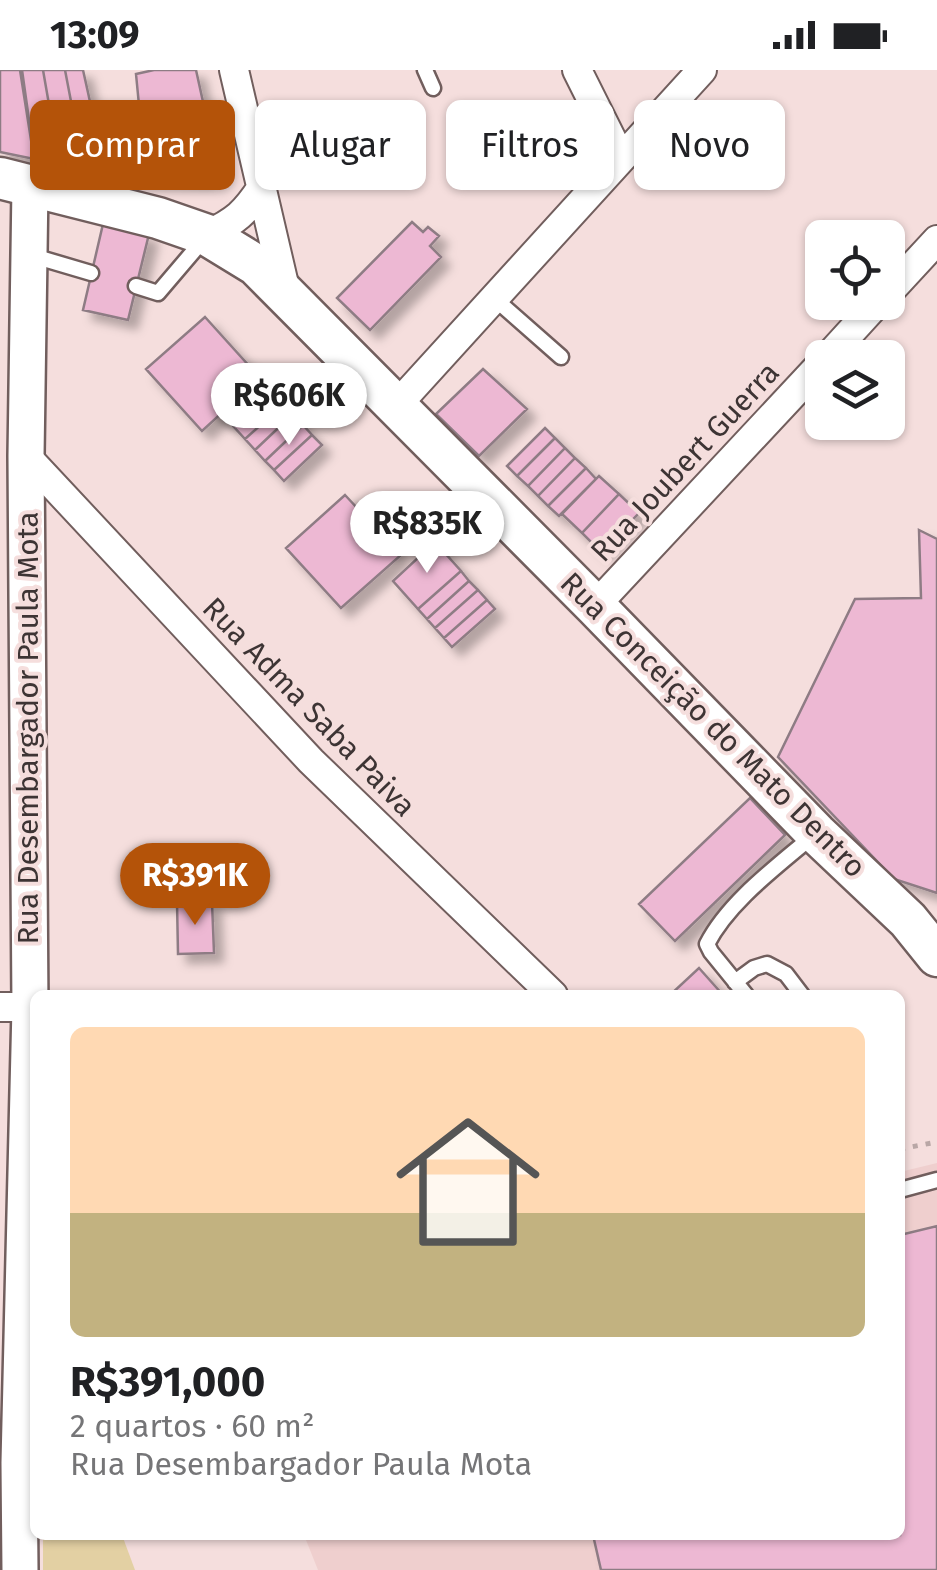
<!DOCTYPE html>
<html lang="pt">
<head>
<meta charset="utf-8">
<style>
  body { margin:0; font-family:"Fira Sans",sans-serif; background:#f6f6f6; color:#202124; height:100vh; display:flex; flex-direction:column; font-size:38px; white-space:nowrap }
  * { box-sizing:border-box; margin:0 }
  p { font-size:32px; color:#757577 }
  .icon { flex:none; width:55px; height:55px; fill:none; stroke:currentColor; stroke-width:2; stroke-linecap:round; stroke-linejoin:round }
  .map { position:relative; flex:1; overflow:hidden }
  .drawer { position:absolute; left:30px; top:920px; width:875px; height:550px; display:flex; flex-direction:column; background:#fff; border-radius:15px; box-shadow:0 2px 8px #0004 }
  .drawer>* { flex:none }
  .top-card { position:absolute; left:30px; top:30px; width:878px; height:90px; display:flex; gap:20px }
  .buttons { position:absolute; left:805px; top:150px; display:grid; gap:20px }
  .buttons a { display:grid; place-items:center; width:100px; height:100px; border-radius:15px; background:#fff; box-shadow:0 2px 8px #0004; font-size:50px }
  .price { position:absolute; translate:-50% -85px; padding:0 22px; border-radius:35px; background:#fff; color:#222; font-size:32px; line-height:65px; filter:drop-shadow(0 2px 5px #0008) }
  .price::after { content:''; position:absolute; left:50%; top:60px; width:30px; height:22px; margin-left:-15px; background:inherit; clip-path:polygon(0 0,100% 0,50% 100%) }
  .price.active { background:#b45309; color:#fff }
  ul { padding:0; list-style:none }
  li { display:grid; align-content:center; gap:20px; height:530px; padding:0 40px }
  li+li { border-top:2px solid #e0e0e0 }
  li span { display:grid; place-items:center; height:310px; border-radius:15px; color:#555 }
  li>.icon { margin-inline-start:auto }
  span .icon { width:180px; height:180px; fill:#fffc; stroke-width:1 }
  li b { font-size:42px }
  .tag { padding:0 35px; border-radius:15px; background:#fff; box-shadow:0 2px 8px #0004; font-size:35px; line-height:90px }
  .tag.active { background:#b45309; color:#fff }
  .status { display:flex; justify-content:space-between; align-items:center; height:70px; padding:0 50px; background:#fff; direction:ltr }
  .status svg { height:28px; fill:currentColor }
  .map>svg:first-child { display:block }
  .built { fill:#efcfce }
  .green { fill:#e3d0a3 }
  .building { fill:#edb8d3; stroke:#8e7c84; stroke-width:2.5; filter:url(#shadow) }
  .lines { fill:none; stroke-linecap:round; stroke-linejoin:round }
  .service-casing { stroke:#715e5d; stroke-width:19 }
  .minor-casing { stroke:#715e5d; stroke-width:32 }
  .tertiary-casing { stroke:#715e5d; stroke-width:40 }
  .secondary-casing { stroke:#715e5d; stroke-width:45 }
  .path { stroke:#b9a7a6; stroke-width:5; stroke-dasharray:5 8; stroke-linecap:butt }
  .service { stroke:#fff; stroke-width:14 }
  .minor { stroke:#fff; stroke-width:28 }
  .tertiary { stroke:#fff; stroke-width:35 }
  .secondary { stroke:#fff; stroke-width:40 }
  .labels { text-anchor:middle; stroke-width:8; stroke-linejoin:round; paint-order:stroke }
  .street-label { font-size:30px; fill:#3d3434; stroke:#f5dedd }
</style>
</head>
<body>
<div class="status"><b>13:09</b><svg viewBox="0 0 49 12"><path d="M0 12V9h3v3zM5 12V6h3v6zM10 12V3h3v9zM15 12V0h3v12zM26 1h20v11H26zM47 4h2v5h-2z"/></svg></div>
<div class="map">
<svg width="937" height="1500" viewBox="0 0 937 1500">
  <defs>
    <filter id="shadow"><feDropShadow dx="9" dy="9" stdDeviation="5" flood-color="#0004"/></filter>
  </defs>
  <rect width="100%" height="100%" fill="#f5dedd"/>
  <path class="built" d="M937 1093V1500H318L304 1465H900V1102Z"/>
  <path class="green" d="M43 1465H122L135 1500H43Z"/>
  <path class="building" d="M0 0H20L34 89 0 82Z
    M22 0H43L55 69 31 64Z
    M43 0H65L79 73 55 69Z
    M65 0H83L100 77 79 73Z
    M154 0H196L216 91 202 106 117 101 101 46 139 35 136 4Z
    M412 152 423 162 428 157 439 166 430 176 441 187 370 260 337 228Z
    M103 154 149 164 128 250 83 240Z
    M205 247 260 308 202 361 146 299Z
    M483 299 527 339 479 386 436 344Z
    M260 308 273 322 234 357 221 343Z
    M273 322 284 334 245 369 234 357Z
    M284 334 293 344 255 380 245 369Z
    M293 344 303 355 265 391 255 380Z
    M303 355 312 365 274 400 265 391Z
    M545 358 555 368 517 406 507 396Z
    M312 365 322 375 284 411 274 400Z
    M555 368 565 378 528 416 517 406Z
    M565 378 575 388 538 426 528 416Z
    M575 388 586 398 548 436 538 426Z
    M586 398 596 409 559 446 548 436Z
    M599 406 619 424 582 463 562 444Z
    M619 424 639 443 601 482 582 463Z
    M345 425 401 485 341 538 286 478Z
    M919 460 937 469V823L894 809 778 687 855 529 921 528Z
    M435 472 461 501 418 539 393 511Z
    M461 501 469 511 427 549 418 539Z
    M469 511 478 520 435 558 427 549Z
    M478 520 487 530 444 568 435 558Z
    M487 530 495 539 452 577 444 568Z
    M750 728 785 765 675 871 639 834Z
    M177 832H212L214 883 178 884Z
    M699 898 723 925H670Z
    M937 1156V1500H601L593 1465H900V1165Z"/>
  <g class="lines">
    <defs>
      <path id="service" d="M425 0 433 18
        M30 185 91 203
        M136 216 158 223 204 169
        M494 228 561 287
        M735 912 754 898 767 894 786 904 802 925
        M746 925 711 882 707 874C729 831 779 795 815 764
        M900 1120 937 1110"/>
      <path id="minor" d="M234 0 286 223
        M577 0 621 88
        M207 165C236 151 245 143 262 117
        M888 223 937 170
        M827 288 878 232
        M396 336 702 0
        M26 386 311 691 553 925
        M595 536 822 293
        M0 937H35"/>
      <path id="tertiary" d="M20 1500 19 1393 30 937 26 386 30 116"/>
      <path id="secondary" d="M0 108 158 148 207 165 256 195 595 536 816 763 908 850 937 886"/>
    </defs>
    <use href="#service" class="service-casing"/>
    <use href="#minor" class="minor-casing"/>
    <use href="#tertiary" class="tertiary-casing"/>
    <use href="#secondary" class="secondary-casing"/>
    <path class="path" d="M900 1079 937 1072"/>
    <use href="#service" class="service"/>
    <use href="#minor" class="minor"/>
    <use href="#tertiary" class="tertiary"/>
    <use href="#secondary" class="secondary"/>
  </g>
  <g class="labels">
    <g class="street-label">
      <text transform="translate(685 392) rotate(-47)" y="10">Rua Joubert Guerra</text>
      <text transform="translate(309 637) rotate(46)" y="10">Rua Adma Saba Paiva</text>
      <text transform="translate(713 655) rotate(45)" y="10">Rua Conceição do Mato Dentro</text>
      <text transform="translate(28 658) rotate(-90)" y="10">Rua Desembargador Paula Mota</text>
    </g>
  </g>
</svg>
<div class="buttons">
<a><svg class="icon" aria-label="locate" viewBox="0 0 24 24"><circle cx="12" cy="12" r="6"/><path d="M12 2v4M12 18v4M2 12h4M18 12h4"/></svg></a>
<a><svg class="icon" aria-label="layers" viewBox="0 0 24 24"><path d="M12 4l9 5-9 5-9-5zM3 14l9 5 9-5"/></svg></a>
</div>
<b class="price" style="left:289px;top:378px">R$606K</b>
<b class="price" style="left:427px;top:506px">R$835K</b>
<b class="price active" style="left:195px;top:858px">R$391K</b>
<div class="top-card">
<a class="tag active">Comprar</a>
<a class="tag">Alugar</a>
<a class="tag">Filtros</a>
<a class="tag">Novo</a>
</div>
<section class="drawer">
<ul>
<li><span style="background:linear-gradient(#ffd9b3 60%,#c2b280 0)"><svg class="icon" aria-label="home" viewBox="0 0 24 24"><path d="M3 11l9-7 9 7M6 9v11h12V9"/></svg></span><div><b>R$391,000</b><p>2 quartos · 60 m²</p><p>Rua Desembargador Paula Mota</p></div></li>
</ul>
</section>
</div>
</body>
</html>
